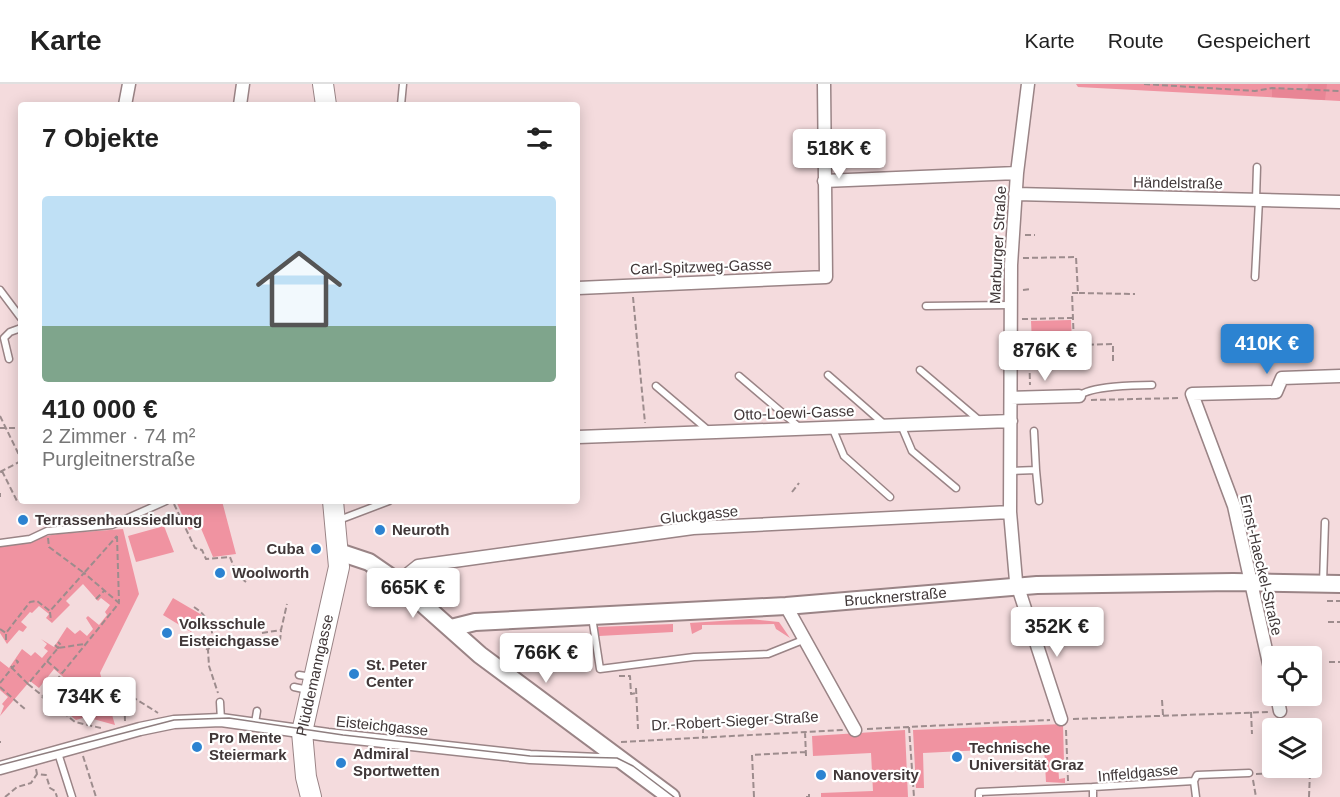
<!DOCTYPE html>
<html lang="de">
<head>
<meta charset="utf-8">
<style>
  body { margin:0; font-family:Arial,sans-serif; background:#f2f2f2; color:#222; height:100vh; display:flex; flex-direction:column; font-size:22px; white-space:nowrap }
  * { box-sizing:border-box; margin:0 }
  p { font-size:20px; color:#767676 }
  .icon { flex:none; width:33px; height:33px; fill:none; stroke:currentColor; stroke-width:2; stroke-linecap:round; stroke-linejoin:round }
  .map { position:relative; flex:1; overflow:hidden }
  .panel { position:absolute; left:18px; top:18px; width:562px; height:402px; display:flex; flex-direction:column; background:#fff; border-radius:6px; box-shadow:0 3px 15px #0003 }
  .panel>* { flex:none }
  .controls { position:absolute; left:1262px; top:562px; display:grid; gap:12px }
  .controls a { display:grid; place-items:center; width:60px; height:60px; border-radius:6px; background:#fff; box-shadow:0 3px 15px #0003; font-size:30px }
  .price { position:absolute; translate:-50% -51px; padding:0 14px; border-radius:6px; background:#fff; color:#222; font-size:20px; line-height:39px; filter:drop-shadow(0 2px 3px #0008) }
  .price::after { content:''; position:absolute; left:50%; top:36px; width:18px; height:14px; margin-left:-9px; background:inherit; clip-path:polygon(0 0,100% 0,50% 100%) }
  .price.on { background:#2c83d1; color:#fff }
  ul { padding:0; list-style:none }
  li { display:grid; align-content:center; gap:12px; height:318px; padding:0 24px }
  li+li { border-top:2px solid #e0e0e0 }
  li span { display:grid; place-items:center; height:186px; border-radius:6px; color:#555 }
  li>.icon { margin-inline-start:auto }
  span .icon { width:108px; height:108px; fill:#fffc; stroke-width:1 }
  li b { font-size:26px }
  h2 { display:flex; justify-content:space-between; align-items:center; height:72px; padding:0 24px; font-size:26px }
  header { display:flex; align-items:center; gap:36px; box-sizing:border-box; height:84px; padding:0 30px; background:#fff; border-bottom:2px solid #e0e0e0 }
  header strong { font-size:28px }
  nav { display:flex; gap:33px; margin-inline-start:auto; font-size:21px }
  .map>svg:first-child { display:block }
  .green { fill:#f093a1 }
  .forest { fill:#e88595 }
  .lines { fill:none; stroke-linecap:round; stroke-linejoin:round }
  .service-casing { stroke:#9a8486; stroke-width:9 }
  .minor-casing { stroke:#9a8486; stroke-width:15 }
  .secondary-casing { stroke:#9a8486; stroke-width:20 }
  .primary-casing { stroke:#9a8486; stroke-width:22 }
  .path { stroke:#9d8c8d; stroke-width:2; stroke-dasharray:6 3; stroke-linecap:butt }
  .service { stroke:#fff; stroke-width:6 }
  .minor { stroke:#fff; stroke-width:12 }
  .secondary { stroke:#fff; stroke-width:16 }
  .primary { stroke:#fff; stroke-width:20 }
  .tram { stroke:#8e7e7f; stroke-width:1.5 }
  .poi-dot { fill:#2c83d1; stroke:#fff; stroke-width:2 }
  .labels { text-anchor:middle; stroke-width:4.5; stroke-linejoin:round; paint-order:stroke }
  .street-label { font-size:15px; fill:#403738; stroke:#fff }
  .poi-label { font-size:15px; font-weight:bold; fill:#403738; stroke:#fff; text-anchor:start }
</style>
</head>
<body>
<header>
<strong>Karte</strong>
<nav><a>Karte</a><a>Route</a><a>Gespeichert</a></nav>
</header>
<div class="map">
<svg width="1340" height="713" viewBox="0 0 1340 713">
  <rect width="100%" height="100%" fill="#f4dbdd"/>
  <path class="green" d="M1076 0H1340V17L1078 3Z
    M1071 236 1072 257 1032 259 1031 237Z
    M176 417H222L236 470 213 473 200 442 189 446Z
    M164 442 174 468 136 478 128 452Z
    M123 445 139 510 100 589 115 641 86 633 76 636 65 627 78 611 66 600 68 597 54 585 39 604 30 597 0 632 4 622 2 620 8 613 0 606V577L9 584 22 565 31 572 35 568 42 574 48 567 44 564 47 560 41 555 54 563 67 543 75 550 80 546 87 552 93 545 86 534 88 532 99 541 107 531 105 528 110 521 101 514 98 517 83 500 66 517 70 521 52 539 46 534 49 530 39 522 32 529 30 528 21 538 27 543 23 548 19 546 7 560 0 549V461L57 450Z
    M173 514 202 531 191 548 163 531Z
    M751 535 779 538 790 554 776 545 774 540 702 541V545L692 550 690 539Z
    M673 540V548L599 552 597 543Z
    M1063 640 1064 678 1058 679 1059 695 1065 694V699L1046 698 1044 663 923 669 924 704H916L913 646Z
    M905 646 908 713H821V709L873 707 871 669 813 672 812 652Z"/>
  <path class="forest" d="M1308 0H1327L1325 16 1272 13V4L1307 6Z"/>
  <g class="lines">
    <defs>
      <path id="service" d="M401 21 403 0
        M1256 115 1257 83
        M1255 193 1259 116
        M0 206 21 234
        M926 222 1010 221
        M9 275 4 254 10 248 21 244
        M920 286 980 337
        M828 291 884 340
        M739 292 799 343
        M656 302 709 347
        M1079 312C1090 302 1136 301 1152 301
        M901 341 912 367 956 404
        M832 343 844 372 890 413
        M1036 386 1039 417
        M1011 387 1036 386 1034 347
        M339 436 389 417
        M0 459 30 455 47 447 112 441 166 417
        M1323 499 1325 438
        M592 533 600 585 694 573 768 570 803 556
        M299 591 312 593
        M294 603 308 606
        M220 618 221 636
        M255 639 257 627
        M58 669 72 713
        M1194 697 1196 713
        M979 713V708L1093 703
        M1093 713V703L1194 697 1197 691 1249 689"/>
      <path id="minor" d="M1028 0 1017 89 1011 181 1010 428 1016 497 1061 635
        M125 21 129 0
        M240 21 243 0
        M824 97 1017 89
        M1015 110 1340 118
        M578 204 826 193 824 0
        M1011 314 1079 312
        M578 353 1011 337
        M398 498 418 482 693 444 1010 428
        M786 522 855 646
        M1272 593 1234 422 1192 310 1276 308 1282 294 1340 292
        M1277 612 1280 627
        M0 684 140 645 174 638 221 636 328 651 530 673 621 677"/>
      <g id="secondary">
        <path d="M339 468 369 478 398 498 480 571 671 713"/>
        <path id="s1" d="M451 544 475 538 786 522 1037 501 1233 498 1340 500"/>
      </g>
      <g id="primary">
        <path d="M323 0 326 21"/>
        <path id="s2" d="M311 713 306 693 302 648 339 483 333 417"/>
      </g>
    </defs>
    <use href="#service" class="service-casing"/>
    <use href="#minor" class="minor-casing"/>
    <use href="#secondary" class="secondary-casing"/>
    <use href="#primary" class="primary-casing"/>
    <path class="path" d="M1144 0 1255 7 1272 4 1340 7
      M1025 151H1035
      M1023 174 1076 173 1078 209 1135 210
      M1023 206 1031 205
      M1078 209H1072L1074 261 1113 260V279
      M633 213 645 339
      M1022 235 1073 234
      M1023 262 1074 261
      M1029 262 1030 301
      M1091 316 1180 314
      M0 332 21 375
      M0 344H21
      M2 387 17 417
      M0 388 21 377
      M792 408 799 399
      M0 409V413
      M174 420 195 464 202 466 206 475 230 473 237 491 246 498
      M117 452 119 518
      M48 454 49 463 84 489 117 452
      M96 515 104 507
      M1327 517H1340
      M194 523C209 533 218 549 208 566
      M50 528 51 537
      M1328 538H1340
      M0 545 6 549 30 518 37 517 50 527 84 489 119 519 42 614
      M262 549 281 546 287 520
      M6 550V559
      M280 557 281 547
      M199 559 208 566 209 582 218 609
      M55 561 58 564 61 561 58 558
      M47 577 61 589
      M1329 578H1340
      M11 582 12 584 18 578 16 576
      M619 592H630L631 610 636 609
      M0 599 12 584 28 600 58 564 84 560
      M28 600 75 638 101 644
      M0 603 26 626
      M636 604 638 645
      M1162 616 1163 631
      M1251 628 1252 650
      M1073 635 1269 628
      M125 637 124 607 127 603 121 600 118 604 155 627 158 629
      M703 643V653
      M909 643 914 713
      M867 645 1050 636
      M1066 646 1068 697
      M805 648 806 672
      M0 658H1
      M621 658 843 646
      M83 672 96 713
      M1135 683 1136 692
      M36 685 37 690 46 691 50 704 55 707 57 713
      M1256 690 1313 688
      M1253 696 1256 713
      M5 713 17 703 31 699 37 690
      M754 713 752 671 805 668
      M806 713H809V710
      M1309 713 1310 688"/>
    <use href="#service" class="service"/>
    <use href="#minor" class="minor"/>
    <use href="#secondary" class="secondary"/>
    <use href="#primary" class="primary"/>
    <path class="tram" d="M0 681 174 636 229 634 343 651 530 672 617 674 633 682 674 713"/>
  </g>
  <g class="poi-dot">
    <circle cx="23" cy="436" r="6"/>
    <circle cx="380" cy="446" r="6"/>
    <circle cx="316" cy="465" r="6"/>
    <circle cx="220" cy="489" r="6"/>
    <circle cx="167" cy="549" r="6"/>
    <circle cx="354" cy="590" r="6"/>
    <circle cx="197" cy="663" r="6"/>
    <circle cx="957" cy="673" r="6"/>
    <circle cx="341" cy="679" r="6"/>
    <circle cx="821" cy="691" r="6"/>
  </g>
  <g class="labels">
    <g class="street-label">
      <text transform="translate(1178 99) rotate(1)" y="5">Händelstraße</text>
      <text transform="translate(998 161) rotate(-87)" y="5">Marburger Straße</text>
      <text transform="translate(701 183) rotate(-2)" y="5">Carl-Spitzweg-Gasse</text>
      <text transform="translate(794 329) rotate(-2)" y="5">Otto-Loewi-Gasse</text>
      <text transform="translate(699 431) rotate(-6)" y="5">Gluckgasse</text>
      <text transform="translate(1261 481) rotate(77)" y="5">Ernst-Haeckel-Straße</text>
      <text dy="5" stroke="none"><textPath href="#s1" startOffset="446">Brucknerstraße</textPath></text>
      <text dy="5" stroke="none"><textPath href="#s2" startOffset="124">Plüddemanngasse</textPath></text>
      <text transform="translate(735 637) rotate(-3)" y="5">Dr.-Robert-Sieger-Straße</text>
      <text transform="translate(382 642) rotate(6)" y="5">Eisteichgasse</text>
      <text transform="translate(1138 689) rotate(-5)" y="5">Inffeldgasse</text>
    </g>
    <g class="poi-label">
      <text x="35" y="441">Terrassenhaussiedlung</text>
      <text x="392" y="451">Neuroth</text>
      <text x="304" y="470" text-anchor="end">Cuba</text>
      <text x="232" y="494">Woolworth</text>
      <text x="179" y="545">Volksschule<tspan x="179" dy="17">Eisteichgasse</tspan></text>
      <text x="366" y="586">St. Peter<tspan x="366" dy="17">Center</tspan></text>
      <text x="209" y="659">Pro Mente<tspan x="209" dy="17">Steiermark</tspan></text>
      <text x="969" y="669">Technische<tspan x="969" dy="17">Universität Graz</tspan></text>
      <text x="353" y="675">Admiral<tspan x="353" dy="17">Sportwetten</tspan></text>
      <text x="833" y="696">Nanoversity</text>
    </g>
  </g>
</svg>
<div class="controls">
<a><svg class="icon" aria-label="locate" viewBox="0 0 24 24"><circle cx="12" cy="12" r="6"/><path d="M12 2v4M12 18v4M2 12h4M18 12h4"/></svg></a>
<a><svg class="icon" aria-label="layers" viewBox="0 0 24 24"><path d="M12 4l9 5-9 5-9-5zM3 14l9 5 9-5"/></svg></a>
</div>
<b class="price" style="left:839px;top:96px">518K €</b>
<b class="price on" style="left:1267px;top:291px">410K €</b>
<b class="price" style="left:1045px;top:298px">876K €</b>
<b class="price" style="left:413px;top:535px">665K €</b>
<b class="price" style="left:1057px;top:574px">352K €</b>
<b class="price" style="left:546px;top:600px">766K €</b>
<b class="price" style="left:89px;top:644px">734K €</b>
<section class="panel">
<h2>7 Objekte<svg class="icon" aria-label="filters" viewBox="0 0 24 24"><path d="M4 7h16M4 17h16"/><circle cx="9" cy="7" r="2"/><circle cx="15" cy="17" r="2"/></svg></h2>
<ul>
<li><span style="background:linear-gradient(#bfe0f5 70%,#7fa58c 0)"><svg class="icon" aria-label="home" viewBox="0 0 24 24"><path d="M3 11l9-7 9 7M6 9v11h12V9"/></svg></span><div><b>410 000 €</b><p>2 Zimmer · 74 m²</p><p>Purgleitnerstraße</p></div></li>
</ul>
</section>
</div>
</body>
</html>
